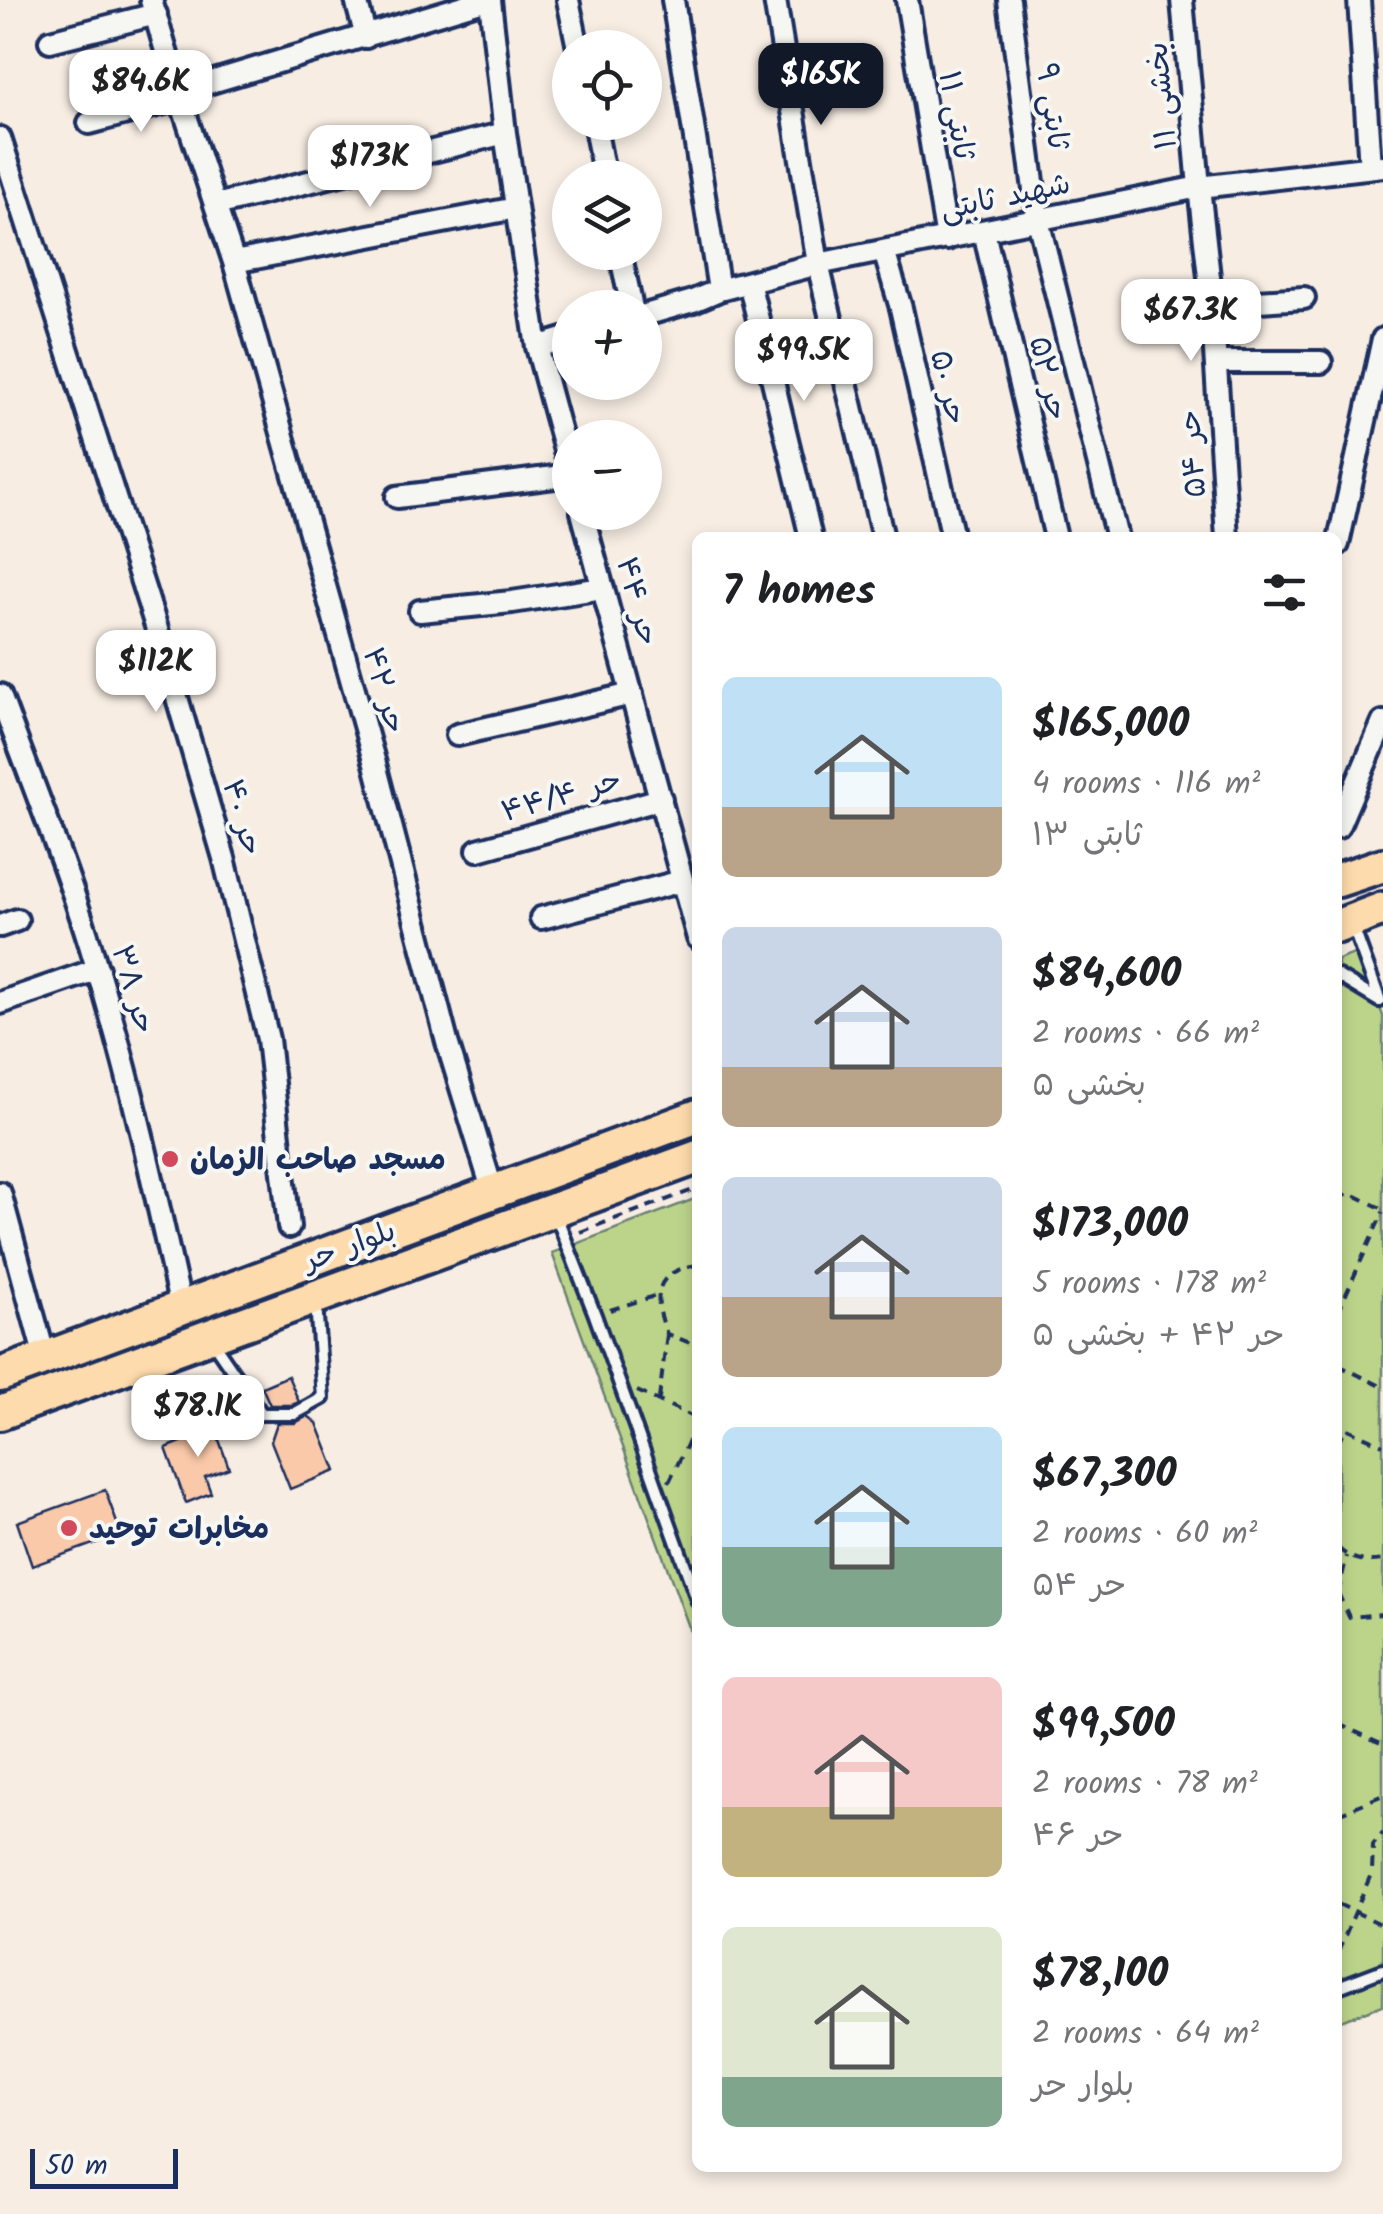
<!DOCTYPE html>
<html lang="en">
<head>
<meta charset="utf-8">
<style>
  body { margin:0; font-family:Kalam,"Playpen Sans Arabic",sans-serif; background:#f2f2f2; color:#202124; height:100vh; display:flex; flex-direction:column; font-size:38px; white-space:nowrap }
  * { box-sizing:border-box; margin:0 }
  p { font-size:32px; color:#757577 }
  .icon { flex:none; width:55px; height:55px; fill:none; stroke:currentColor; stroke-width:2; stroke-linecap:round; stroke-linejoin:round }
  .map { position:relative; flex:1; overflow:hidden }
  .sheet { position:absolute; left:692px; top:532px; width:650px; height:1640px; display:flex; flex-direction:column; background:#fff; border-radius:15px; box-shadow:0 5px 15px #0003 }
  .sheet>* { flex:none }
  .tools { position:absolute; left:552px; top:30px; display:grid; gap:20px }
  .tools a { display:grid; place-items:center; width:110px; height:110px; border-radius:50%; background:#fff; box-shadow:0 5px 15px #0003; font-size:50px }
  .scale { position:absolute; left:30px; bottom:25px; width:148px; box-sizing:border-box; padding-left:10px; border:5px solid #1b2f5e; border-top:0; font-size:28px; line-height:35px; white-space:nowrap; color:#1b2f5e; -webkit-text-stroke:8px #f6f6f2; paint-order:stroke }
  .price { position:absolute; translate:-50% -85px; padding:0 22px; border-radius:20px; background:#fff; color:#222; font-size:32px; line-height:65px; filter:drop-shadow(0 2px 5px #0008) }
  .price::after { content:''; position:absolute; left:50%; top:60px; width:30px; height:22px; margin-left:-15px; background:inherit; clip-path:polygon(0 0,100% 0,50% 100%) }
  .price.on { background:#111827; color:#fff }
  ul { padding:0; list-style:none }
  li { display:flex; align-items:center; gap:30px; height:250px; padding:0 30px }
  li span { display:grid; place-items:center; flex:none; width:280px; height:200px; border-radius:15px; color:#555 }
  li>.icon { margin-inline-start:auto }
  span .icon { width:120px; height:120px; fill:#fffc; stroke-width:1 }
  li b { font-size:42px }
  h2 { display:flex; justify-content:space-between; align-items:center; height:120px; padding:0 30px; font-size:42px }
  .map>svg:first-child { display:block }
  .green { fill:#bcd48a; stroke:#6c8274; stroke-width:2.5 }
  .building { fill:#fac9a9; stroke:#1b2f5e; stroke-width:2.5 }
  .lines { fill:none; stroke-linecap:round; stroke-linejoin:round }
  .service-casing { stroke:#1b2f5e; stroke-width:18 }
  .minor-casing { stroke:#1b2f5e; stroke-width:28 }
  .primary-casing { stroke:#1b2f5e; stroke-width:40 }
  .path { stroke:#1b2f5e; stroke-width:4; stroke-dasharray:10 8; stroke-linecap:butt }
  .service { stroke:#f6f6f2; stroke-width:10 }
  .minor { stroke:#f6f6f2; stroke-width:20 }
  .primary { stroke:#fedbac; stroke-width:32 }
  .poi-dot { fill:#d1495b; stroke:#f6f6f2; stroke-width:4 }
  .labels { text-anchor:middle; stroke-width:8; stroke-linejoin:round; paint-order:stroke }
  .street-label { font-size:30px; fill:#1b2f5e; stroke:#f6f6f2 }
  .poi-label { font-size:30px; font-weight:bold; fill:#1b2f5e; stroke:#f6f6f2; text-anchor:start }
</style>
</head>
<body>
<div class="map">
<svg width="1383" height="2214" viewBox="0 0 1383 2214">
  <rect width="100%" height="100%" fill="#f7ede3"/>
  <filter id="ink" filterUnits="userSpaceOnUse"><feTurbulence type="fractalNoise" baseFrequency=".01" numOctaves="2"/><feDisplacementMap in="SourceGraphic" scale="20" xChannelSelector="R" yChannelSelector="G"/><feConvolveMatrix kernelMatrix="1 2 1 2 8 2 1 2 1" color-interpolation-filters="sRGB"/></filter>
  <g filter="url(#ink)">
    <path class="green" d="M1359 952 1383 1016V2005L1338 2022V960Z
      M697 1198V1649L552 1253Z"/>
    <path class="building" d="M288 1376 299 1402 292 1405H270L262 1387Z
      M308 1416 317 1423 336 1471 290 1489 271 1441 277 1423H295Z
      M212 1420 229 1468 205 1477 211 1493 186 1503 166 1448 191 1438 188 1429Z
      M105 1490 121 1534 32 1566 17 1522Z"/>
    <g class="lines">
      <defs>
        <path id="service" d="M1353 927 1380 1001
          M1338 976 1379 1001
          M555 1213 595 1315 698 1602
          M212 1341 262 1414H294L323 1398 316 1303
          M1338 1987 1383 1970"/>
        <path id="minor" d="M151 0 178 92 234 262 375 764 447 1042 493 1192
          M356 0 366 37
          M490 0 505 133 537 347 570 469
          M568 0 578 48
          M673 0 719 290
          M775 0 818 264 883 538
          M907 0 947 239
          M1009 0 1038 220 1117 538
          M1182 0 1199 187 1212 304 1227 538
          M1359 0 1370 167
          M50 41 156 14
          M178 92 484 0
          M594 122 605 178
          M89 123 180 99
          M0 138 156 626 224 858 268 1039 289 1227
          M216 205 505 133
          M984 232 1056 538
          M884 251 901 308 953 538
          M620 252 632 308
          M234 262 516 208
          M749 282 811 538
          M1212 304 1304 298
          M1137 306 1211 293
          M645 315 693 301 719 290 818 264 1199 187 1383 166
          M537 347 570 337
          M1216 362H1321
          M397 497 570 475
          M582 512 698 938
          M1338 544 1383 339
          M420 611 512 602 603 588
          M0 695C33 786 70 875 97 968 131 1080 156 1194 181 1308
          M457 735 632 694
          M1338 827 1383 722
          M478 850 661 799
          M541 918 682 881
          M0 926 17 920
          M0 1003 98 969
          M0 1193 45 1358"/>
        <path id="primary" d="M1338 880 1383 865
          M1338 926 1383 909
          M0 1375 698 1116
          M0 1413 698 1157"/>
      </defs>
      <use href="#service" class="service-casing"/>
      <use href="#minor" class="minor-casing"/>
      <use href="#primary" class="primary-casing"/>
      <path class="path" d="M1338 1197 1352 1194 1383 1209
        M580 1232 698 1188
        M698 1265C652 1271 653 1298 667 1334L698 1346
        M610 1310 658 1295
        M1338 1312 1383 1212
        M1338 1365 1383 1387
        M637 1391 698 1419
        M659 1399 667 1334
        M1338 1442 1345 1428 1383 1445
        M669 1482 698 1422
        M1338 1548C1350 1560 1366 1563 1383 1560
        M1338 1593 1349 1617 1383 1614
        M1338 1593 1347 1556
        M1338 1724 1383 1744
        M1338 1814 1383 1795
        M1338 1904 1383 1925
        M1338 1952 1372 1872 1373 1845 1383 1833"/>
      <use href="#service" class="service"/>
      <use href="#minor" class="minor"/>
      <use href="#primary" class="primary"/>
    </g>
  </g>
  <g class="poi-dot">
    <circle cx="170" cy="1159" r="10"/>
    <circle cx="69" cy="1528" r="10"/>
  </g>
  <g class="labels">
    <g class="street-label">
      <text transform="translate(1161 96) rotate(-95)" y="10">بخشی ۱۱</text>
      <text transform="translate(1053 106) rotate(82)" y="10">ثابتی ۹</text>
      <text transform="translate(957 115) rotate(80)" y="10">ثابتی ۱۱</text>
      <text transform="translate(1005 196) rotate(-12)" y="10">شهید ثابتی</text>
      <text transform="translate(1049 378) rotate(77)" y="10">حر ۵۲</text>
      <text transform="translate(949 387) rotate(77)" y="10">حر ۵۰</text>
      <text transform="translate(1192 454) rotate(-94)" y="10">حر ۵۴</text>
      <text transform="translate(638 601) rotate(75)" y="10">حر ۴۴</text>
      <text transform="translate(385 690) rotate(74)" y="10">حر ۴۲</text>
      <text transform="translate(561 795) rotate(-16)" y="10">حر ۴۴/۴</text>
      <text transform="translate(243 817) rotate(74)" y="10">حر ۴۰</text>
      <text transform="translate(134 989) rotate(74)" y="10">حر ۳۸</text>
      <text transform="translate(349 1245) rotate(-20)" y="10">بلوار حر</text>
    </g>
    <g class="poi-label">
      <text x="190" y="1169">مسجد صاحب الزمان</text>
      <text x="89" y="1538">مخابرات توحید</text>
    </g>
  </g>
</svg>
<div class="tools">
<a><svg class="icon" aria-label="locate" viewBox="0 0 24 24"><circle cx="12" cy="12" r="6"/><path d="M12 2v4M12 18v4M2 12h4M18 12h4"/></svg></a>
<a><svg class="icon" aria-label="layers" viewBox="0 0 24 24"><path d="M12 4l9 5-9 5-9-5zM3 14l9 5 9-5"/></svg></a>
<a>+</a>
<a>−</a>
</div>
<div class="scale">50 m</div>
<b class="price on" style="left:821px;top:128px">$165K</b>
<b class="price" style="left:141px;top:135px">$84.6K</b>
<b class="price" style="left:370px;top:210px">$173K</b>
<b class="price" style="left:1191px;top:364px">$67.3K</b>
<b class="price" style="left:804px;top:404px">$99.5K</b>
<b class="price" style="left:156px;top:715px">$112K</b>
<b class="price" style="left:198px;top:1460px">$78.1K</b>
<section class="sheet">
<h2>7 homes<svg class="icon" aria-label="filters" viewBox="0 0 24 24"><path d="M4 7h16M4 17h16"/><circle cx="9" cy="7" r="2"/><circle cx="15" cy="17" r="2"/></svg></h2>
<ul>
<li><span style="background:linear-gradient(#bfe0f5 65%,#b9a48a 0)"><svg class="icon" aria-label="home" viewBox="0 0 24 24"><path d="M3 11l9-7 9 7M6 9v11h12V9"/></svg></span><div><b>$165,000</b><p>4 rooms · 116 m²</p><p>ثابتی ۱۳</p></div></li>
<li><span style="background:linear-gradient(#c9d6e8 70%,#b9a48a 0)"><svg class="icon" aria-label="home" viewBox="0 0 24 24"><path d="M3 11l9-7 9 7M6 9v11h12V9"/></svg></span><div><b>$84,600</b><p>2 rooms · 66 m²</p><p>بخشی ۵</p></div></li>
<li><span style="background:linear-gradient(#c9d6e8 60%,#b9a48a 0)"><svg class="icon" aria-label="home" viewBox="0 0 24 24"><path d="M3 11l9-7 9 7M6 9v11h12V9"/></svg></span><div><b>$173,000</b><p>5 rooms · 178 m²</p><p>حر ۴۲ + بخشی ۵</p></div></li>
<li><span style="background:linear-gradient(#bfe0f5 60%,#7fa58c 0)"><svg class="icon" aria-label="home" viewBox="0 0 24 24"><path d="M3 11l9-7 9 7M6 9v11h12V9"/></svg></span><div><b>$67,300</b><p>2 rooms · 60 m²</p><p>حر ۵۴</p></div></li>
<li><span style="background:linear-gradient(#f6c9c9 65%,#c2b280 0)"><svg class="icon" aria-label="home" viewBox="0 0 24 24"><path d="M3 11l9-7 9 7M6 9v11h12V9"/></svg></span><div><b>$99,500</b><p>2 rooms · 78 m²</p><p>حر ۴۶</p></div></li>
<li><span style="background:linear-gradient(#dfe7d0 75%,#7fa58c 0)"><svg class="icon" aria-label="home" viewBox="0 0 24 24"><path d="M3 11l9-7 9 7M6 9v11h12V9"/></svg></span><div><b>$78,100</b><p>2 rooms · 64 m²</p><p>بلوار حر</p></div></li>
</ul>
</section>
</div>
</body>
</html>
